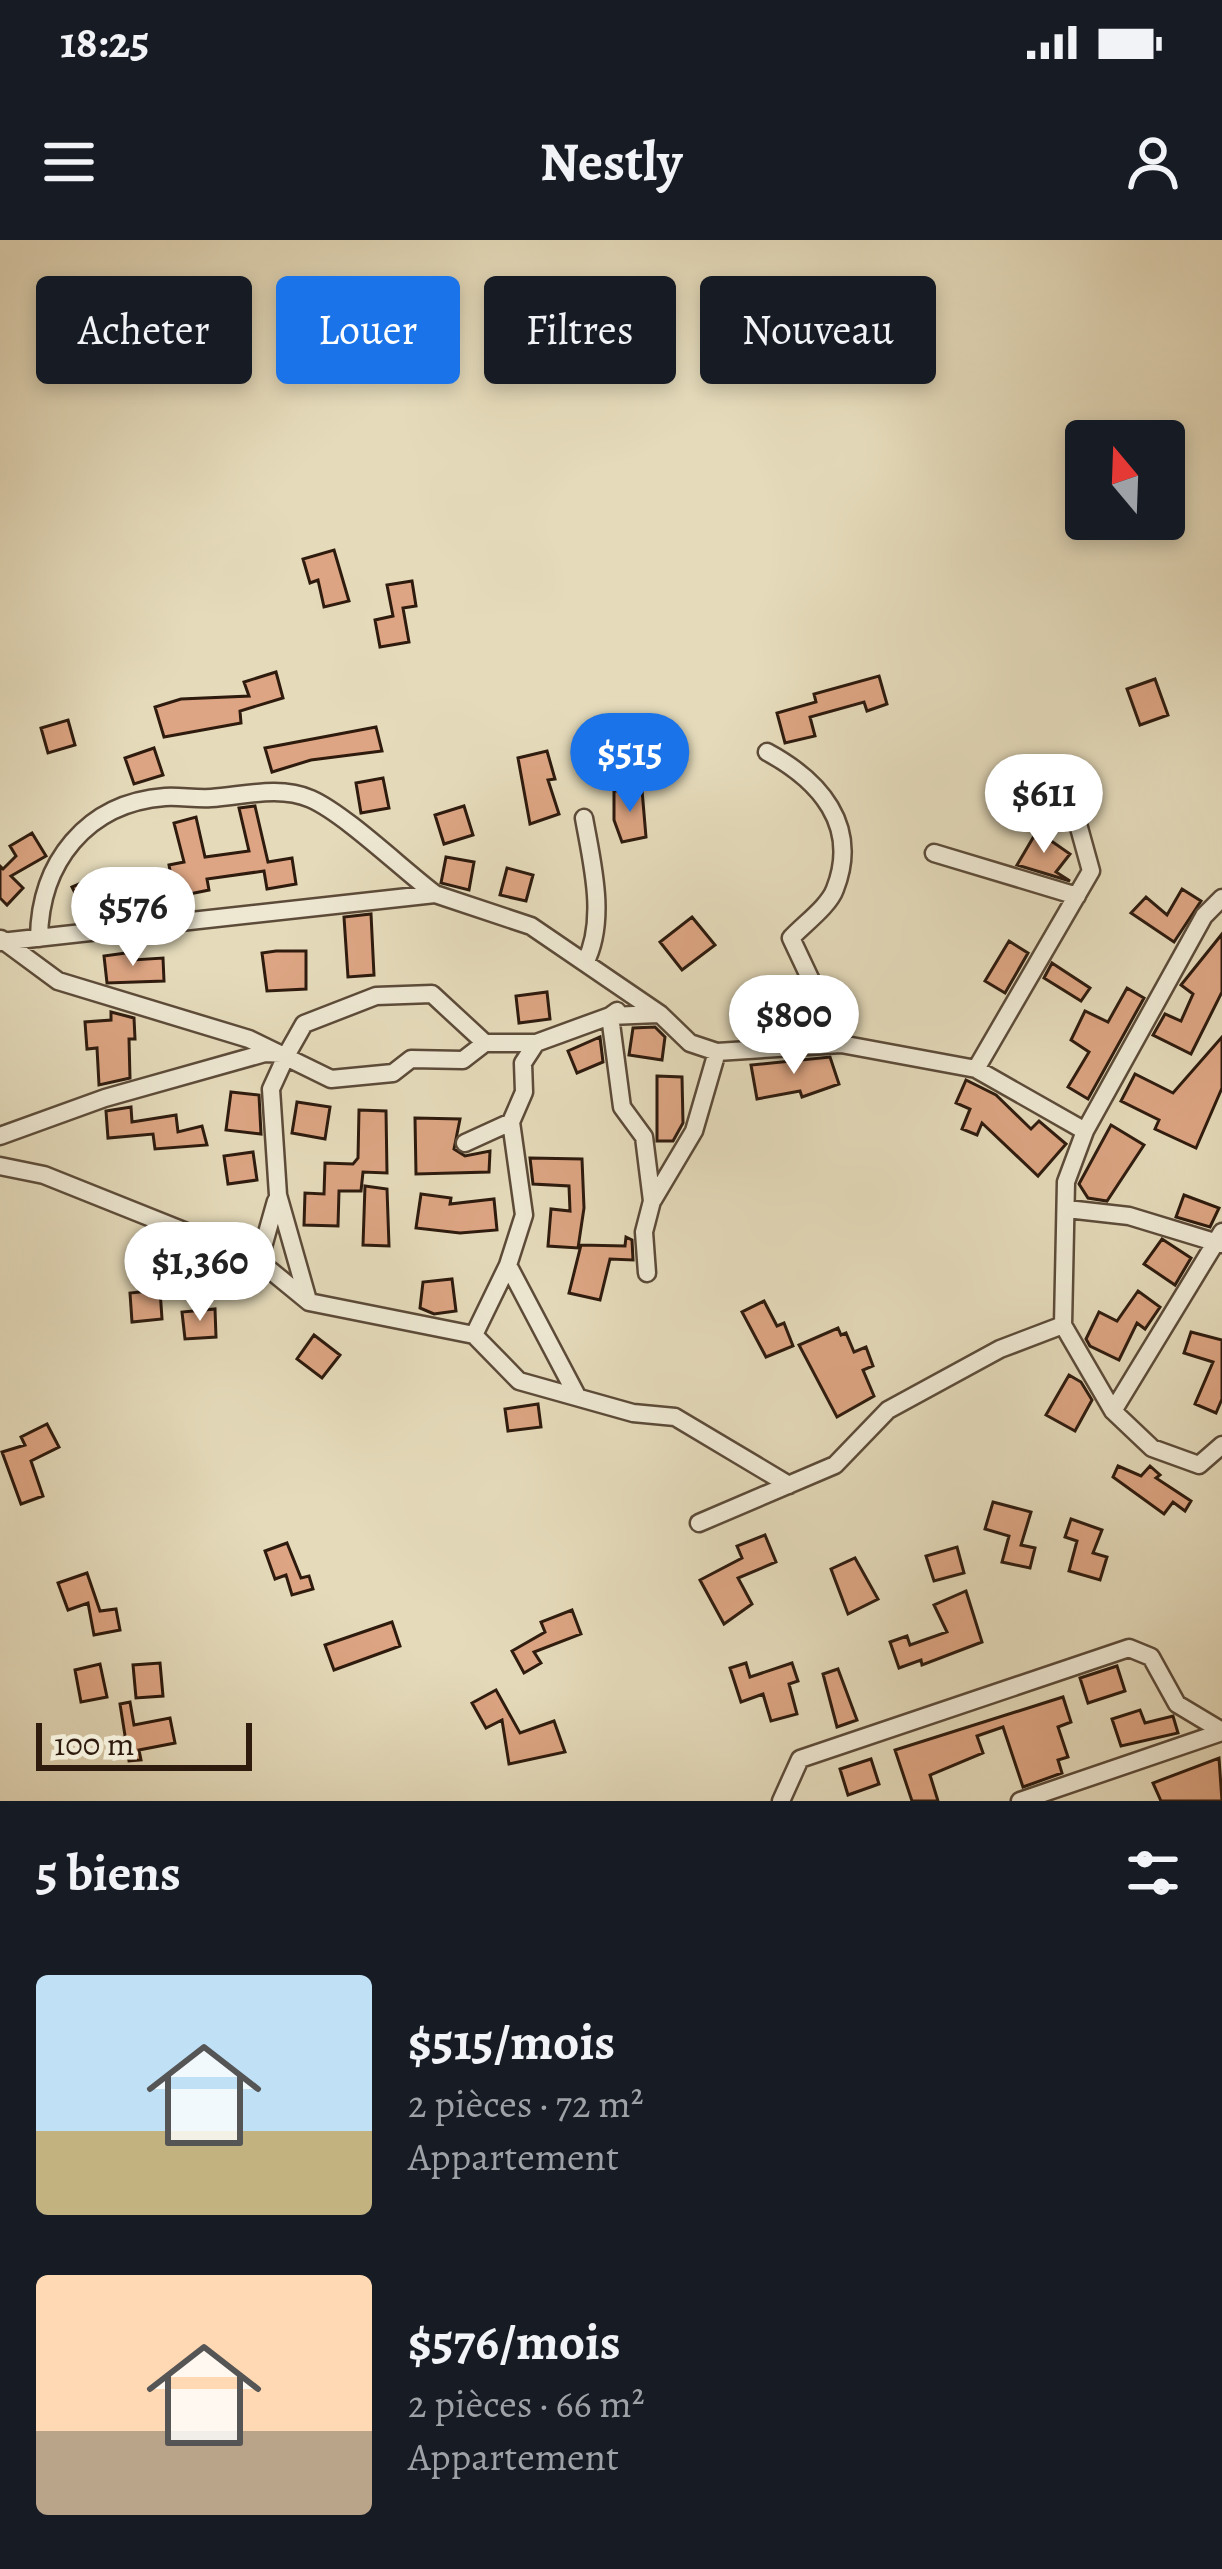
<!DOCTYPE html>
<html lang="fr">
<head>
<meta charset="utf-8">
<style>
  body { margin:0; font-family:Alegreya,serif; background:#20242c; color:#f1f3f6; height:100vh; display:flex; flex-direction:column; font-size:45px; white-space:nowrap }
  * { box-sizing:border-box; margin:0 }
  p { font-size:39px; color:#9ea1a6 }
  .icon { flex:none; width:66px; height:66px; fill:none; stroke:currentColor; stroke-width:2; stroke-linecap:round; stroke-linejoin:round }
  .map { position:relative; height:1561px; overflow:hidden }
  .panel { display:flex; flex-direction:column; background:#171b24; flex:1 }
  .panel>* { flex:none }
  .banner { position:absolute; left:36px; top:36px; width:1152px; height:108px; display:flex; gap:24px }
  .needle { width:78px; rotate:341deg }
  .fabs { position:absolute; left:1065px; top:180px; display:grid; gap:24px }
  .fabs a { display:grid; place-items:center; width:120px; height:120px; border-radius:12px; background:#171b24; box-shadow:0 6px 18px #0003; font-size:60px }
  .scale { position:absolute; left:36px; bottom:30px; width:216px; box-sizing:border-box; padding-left:12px; border:6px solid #2e1b0e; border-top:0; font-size:33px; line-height:42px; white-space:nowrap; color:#2e1b0e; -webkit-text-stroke:9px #eee8d3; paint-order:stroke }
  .price { position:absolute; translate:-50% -102px; padding:0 27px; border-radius:42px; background:#fff; color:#222; font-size:39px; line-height:78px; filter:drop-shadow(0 3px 6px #0008) }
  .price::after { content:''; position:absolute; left:50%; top:72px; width:36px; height:27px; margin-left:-18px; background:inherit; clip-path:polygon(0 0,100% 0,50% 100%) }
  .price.current { background:#1a73e8; color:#fff }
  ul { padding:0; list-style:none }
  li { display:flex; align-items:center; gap:36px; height:300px; padding:0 36px }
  li span { display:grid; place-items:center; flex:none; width:336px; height:240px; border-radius:12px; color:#555 }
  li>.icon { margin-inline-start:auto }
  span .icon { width:144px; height:144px; fill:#fffc; stroke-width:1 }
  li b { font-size:51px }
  h2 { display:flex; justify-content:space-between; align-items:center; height:144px; padding:0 36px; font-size:51px }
  .chip { padding:0 42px; border-radius:12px; background:#171b24; box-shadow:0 6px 18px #0003; font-size:42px; line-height:108px }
  .chip.current { background:#1a73e8; color:#fff }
  .status { display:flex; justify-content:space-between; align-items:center; height:84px; padding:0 60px; background:#171b24; direction:ltr }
  .status svg { height:33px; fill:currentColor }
  header { display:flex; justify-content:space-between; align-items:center; height:156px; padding:0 36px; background:#171b24; font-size:54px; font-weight:700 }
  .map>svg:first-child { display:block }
  .building { fill:#dda583; stroke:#2e1b0e; stroke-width:3 }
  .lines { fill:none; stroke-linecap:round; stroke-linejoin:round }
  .street-casing { stroke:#5c4b39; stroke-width:21 }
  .street { stroke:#eee8d3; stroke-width:16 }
</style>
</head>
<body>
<div class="status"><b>18:25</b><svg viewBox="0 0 49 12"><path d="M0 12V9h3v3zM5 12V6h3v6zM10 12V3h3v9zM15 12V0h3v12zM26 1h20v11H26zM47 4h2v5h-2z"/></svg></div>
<header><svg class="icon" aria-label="menu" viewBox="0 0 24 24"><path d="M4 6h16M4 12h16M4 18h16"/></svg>Nestly<svg class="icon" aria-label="person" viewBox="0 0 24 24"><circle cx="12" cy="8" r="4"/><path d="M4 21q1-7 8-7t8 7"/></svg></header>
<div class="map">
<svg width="1222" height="1561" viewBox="0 0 1222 1561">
  <rect width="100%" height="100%" fill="#e5dbbb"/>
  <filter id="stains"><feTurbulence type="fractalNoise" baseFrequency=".00167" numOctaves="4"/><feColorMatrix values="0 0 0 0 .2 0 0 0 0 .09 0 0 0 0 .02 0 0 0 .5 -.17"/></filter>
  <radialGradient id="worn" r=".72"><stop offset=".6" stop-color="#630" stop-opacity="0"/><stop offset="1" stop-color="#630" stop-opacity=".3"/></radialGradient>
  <path class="building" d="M334 310 349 361 324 367 318 340 310 343 303 319Z
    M412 341 416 366 403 368 409 402 380 407 375 380 393 376 387 345Z
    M276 432 283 458 240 471 241 483 164 497 155 467 181 459 249 456 244 442Z
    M879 436 887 464 867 471 864 462 810 477 815 496 785 503 777 473 816 462 814 454Z
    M1155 439 1168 475 1140 485 1127 449Z
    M68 480 75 505 48 513 41 488Z
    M376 487 382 511 311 520 272 532 265 508Z
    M154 508 163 535 134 544 125 518Z
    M547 511 555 539 548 540 559 574 530 584 518 518Z
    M383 538 389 568 361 573 356 543Z
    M1040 546 1059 569 1042 588 1020 568Z
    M642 550 646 597 622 602 614 580V551Z
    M255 566 268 622 292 618 296 644 267 649 264 631 207 639 209 650 175 657 169 625 184 622 174 583 196 577 205 617 249 611 239 568Z
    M464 566 473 595 444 604 435 575Z
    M1037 591 1070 614 1056 632 1070 641 1017 625Z
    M32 593 46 616 11 636 23 648 7 665 0 658V626L3 629 16 616 10 606Z
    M446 617 474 622 469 650 441 643Z
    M507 628 533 635 526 661 500 655Z
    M100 635 111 659 84 671 72 647Z
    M1182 649 1201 661 1174 702 1131 673 1146 657 1167 675Z
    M371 674 374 735 348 737 344 677Z
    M692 677 715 705 682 730 660 702Z
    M1222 694V752L1191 814 1153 795 1165 774 1181 781 1193 754 1181 745Z
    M1009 701 1028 713 1005 753 985 741Z
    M276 711H306V749L267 751 262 713Z
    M133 712V720L163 718 164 741 107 743 104 716Z
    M1052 723 1090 748 1081 761 1044 738Z
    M1127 748 1144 758 1088 859 1068 847 1089 812 1071 800 1085 771 1108 782Z
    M547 752 550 779 519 783 516 756Z
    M111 772 134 778 135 799H129L130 838 99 845 97 808 87 809 85 782 111 780Z
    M655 787 665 797 662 820 629 815 633 788Z
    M600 797 603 822 577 833 568 811Z
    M1222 797V848L1196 908 1155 889 1159 880 1121 861 1135 834 1173 853Z
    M830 817 839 844 802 857 800 851 757 859 751 825Z
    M657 836 682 837 683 883 673 901H657Z
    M966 840 996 855 1031 889 1039 881 1066 904 1038 936 982 883 977 895 962 889 970 869 956 863Z
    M231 852 259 855 261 894 226 890Z
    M297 862 330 867 325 899 292 893Z
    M131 867 132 882 176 875 178 892 202 886 207 905 155 909 153 894 108 898 106 871Z
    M359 870 386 871 387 933 363 932 361 951H339L338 986 304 985 305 953 324 954 325 923 353 924 358 918Z
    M415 878 460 879 454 909 465 916 490 911 489 932 416 934Z
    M1111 885 1144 905 1107 961 1088 958 1079 944Z
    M253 912 257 940 228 944 224 916Z
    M530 918 582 919 584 968 578 1008 548 1006 551 969 570 971 569 946 533 944Z
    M365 946 387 949 389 1006 363 1005Z
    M421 954 451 958 450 964 494 959 497 990 460 993 416 988Z
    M1184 955 1219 968 1210 987 1176 977Z
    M626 997 632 1000 633 1020 610 1019 600 1060 569 1053 581 1005 625 1006Z
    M1162 999 1191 1018 1175 1045 1144 1024Z
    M452 1039 456 1071 434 1074 420 1068 423 1042Z
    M160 1050 162 1079 132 1082 130 1053Z
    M1138 1051 1160 1067 1145 1089 1137 1083 1119 1120 1090 1106 1086 1099 1099 1072 1117 1081Z
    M764 1061 777 1086 784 1083 793 1106 766 1117 742 1072Z
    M215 1069 216 1097 185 1099 182 1072Z
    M838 1088 841 1095 846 1093 854 1112 866 1107 873 1126 863 1130 874 1156 837 1177 799 1105Z
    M1191 1092 1222 1100V1159L1216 1173 1195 1164 1213 1122 1184 1113Z
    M314 1095 340 1115 322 1138 297 1119Z
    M1069 1135 1081 1142 1092 1160 1075 1191 1046 1175Z
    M538 1164 541 1187 508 1191 505 1169Z
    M47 1184 59 1207 31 1221 43 1256 21 1264 2 1212 25 1205 21 1197Z
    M1118 1226 1141 1236 1150 1226 1160 1235 1156 1238 1191 1261 1185 1271 1173 1262 1164 1274 1113 1237Z
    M993 1262 1031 1272 1021 1305 1035 1308 1030 1328 1002 1322 1009 1296 985 1289Z
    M1071 1279 1102 1290 1093 1313 1107 1317 1100 1340 1069 1331 1077 1301 1065 1297Z
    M765 1295 776 1322 738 1338 752 1364 724 1384 700 1340 742 1318 737 1306Z
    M287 1303 301 1338 309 1336 313 1349 292 1355 286 1335 275 1339 265 1311Z
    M957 1307 964 1333 934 1341 926 1316Z
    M855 1318 878 1359 848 1374 831 1329Z
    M87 1333 100 1371 116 1369 120 1390 94 1395 88 1363 68 1370 58 1343Z
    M966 1351 982 1402 922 1425 921 1420 899 1428 890 1402 907 1396 910 1405 947 1392 934 1365Z
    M572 1370 581 1394 534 1412 541 1423 524 1433 512 1411 545 1392 541 1382Z
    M392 1382 400 1406 334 1430 325 1405Z
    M160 1423 163 1456 136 1458 133 1425Z
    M746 1423 750 1437 792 1423 798 1441 789 1444 797 1474 771 1481 763 1454 741 1462 730 1428Z
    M100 1424 107 1457 81 1462 75 1430Z
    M1117 1426 1125 1451 1088 1463 1080 1438Z
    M838 1429 857 1480 837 1487 823 1434Z
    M496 1450 520 1493 554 1481 565 1512 509 1524 502 1480 486 1488 472 1463Z
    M1063 1457 1071 1482 1058 1487 1068 1517 1058 1520 1062 1533 1023 1547 1003 1487 977 1496 983 1513 930 1535 938 1561H912L895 1510Z
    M130 1462 134 1485 170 1478 175 1503 139 1510 141 1520 129 1521 120 1464Z
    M1140 1470 1145 1483 1173 1476 1178 1493 1121 1506 1112 1479Z
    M1219 1518 1222 1561H1161L1153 1543Z
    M871 1519 879 1544 848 1555 840 1529Z"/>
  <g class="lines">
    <defs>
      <path id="street" d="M767 512C819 540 860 585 835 649 829 666 804 684 791 698L841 804
        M584 578C592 623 607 680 585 723
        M934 613 1077 656
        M1222 658 1204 676 1085 891 1066 942 1063 1085 1113 1171 1152 1208 1199 1225 1222 1205
        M39 698C40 623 86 563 165 557 180 556 195 559 211 558 243 556 279 545 311 559 345 574 403 630 435 654
        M1 699 58 741 249 799 331 839 393 833 411 819 463 820 485 803
        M0 702 435 654 531 686 660 774 690 803 717 812 841 804 976 829 1085 891
        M617 771 610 776 622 867 644 897 652 961 644 992 647 1033
        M536 803 523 823 524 852 511 882 524 975 508 1025 576 1154
        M287 814 271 849 278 955 307 1057
        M976 829 1091 631 1073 566 1062 552
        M0 896 105 858 265 813 287 814 304 784 376 756 432 754 485 803H536L610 776 658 774
        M465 903 511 882
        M0 926 44 935 259 1021 309 1062 474 1095 519 1141 633 1173 675 1177 789 1245
        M653 960 694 891 717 812
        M1067 969 1129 976 1221 1004
        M259 1021 276 961
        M474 1095 508 1025
        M1113 1171 1222 992
        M699 1283 835 1225 888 1170 1000 1109 1063 1085
        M781 1561 800 1519 1129 1408 1151 1417 1177 1464 1222 1491
        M1020 1561 1222 1492"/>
    </defs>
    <use href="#street" class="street-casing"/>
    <use href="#street" class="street"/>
  </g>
  <rect width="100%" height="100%" filter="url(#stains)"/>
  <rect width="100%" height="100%" fill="url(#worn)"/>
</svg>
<div class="fabs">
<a><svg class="needle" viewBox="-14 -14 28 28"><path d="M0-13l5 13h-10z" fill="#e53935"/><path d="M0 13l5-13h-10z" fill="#9ea1a6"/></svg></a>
</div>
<div class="scale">100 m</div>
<b class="price current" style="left:630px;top:575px">$515</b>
<b class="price" style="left:1044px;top:616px">$611</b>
<b class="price" style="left:133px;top:729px">$576</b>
<b class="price" style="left:794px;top:837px">$800</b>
<b class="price" style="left:200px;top:1084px">$1,360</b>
<div class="banner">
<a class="chip">Acheter</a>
<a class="chip current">Louer</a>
<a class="chip">Filtres</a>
<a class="chip">Nouveau</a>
</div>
</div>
<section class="panel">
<h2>5 biens<svg class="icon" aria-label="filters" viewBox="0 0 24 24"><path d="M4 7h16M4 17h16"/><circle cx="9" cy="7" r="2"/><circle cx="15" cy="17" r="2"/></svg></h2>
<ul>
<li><span style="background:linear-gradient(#bfe0f5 65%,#c2b280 0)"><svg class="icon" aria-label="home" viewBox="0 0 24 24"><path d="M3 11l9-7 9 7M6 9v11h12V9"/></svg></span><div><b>$515/mois</b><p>2 pièces · 72 m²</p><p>Appartement</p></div></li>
<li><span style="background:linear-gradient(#ffd9b3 65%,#b9a48a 0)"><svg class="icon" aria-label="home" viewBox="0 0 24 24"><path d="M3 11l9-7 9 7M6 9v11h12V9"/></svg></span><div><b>$576/mois</b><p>2 pièces · 66 m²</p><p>Appartement</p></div></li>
</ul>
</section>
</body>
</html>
